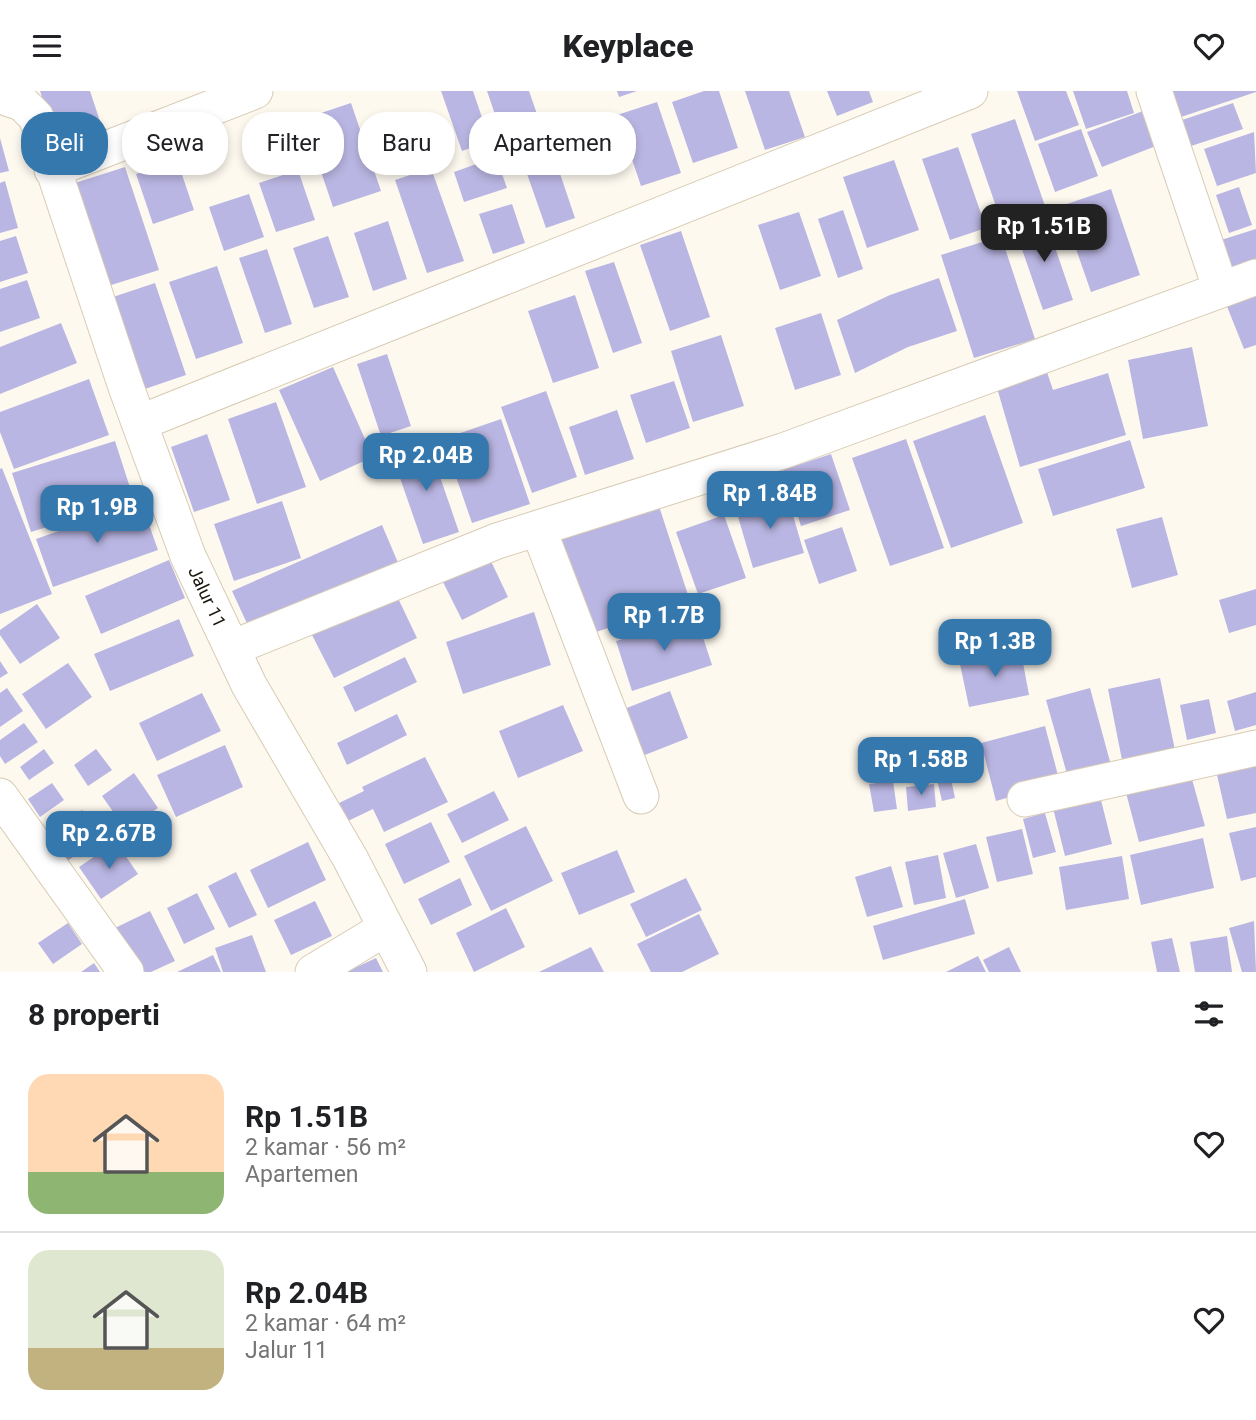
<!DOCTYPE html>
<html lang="id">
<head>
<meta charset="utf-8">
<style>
  body { margin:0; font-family:Roboto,sans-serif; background:#f2f2f2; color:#202124; height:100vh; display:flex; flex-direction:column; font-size:26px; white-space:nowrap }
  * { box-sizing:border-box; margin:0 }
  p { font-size:23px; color:#757577 }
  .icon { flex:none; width:38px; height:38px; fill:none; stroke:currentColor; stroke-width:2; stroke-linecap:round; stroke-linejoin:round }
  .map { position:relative; height:881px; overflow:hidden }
  .drawer { display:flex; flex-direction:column; background:#fff; flex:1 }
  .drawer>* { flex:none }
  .guide { position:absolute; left:21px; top:21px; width:700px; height:63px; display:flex; gap:14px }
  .price { position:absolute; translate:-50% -60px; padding:0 16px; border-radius:14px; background:#3578ae; color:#fff; font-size:23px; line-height:46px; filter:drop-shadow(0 2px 4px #0008) }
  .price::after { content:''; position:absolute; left:50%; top:42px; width:21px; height:16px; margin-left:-10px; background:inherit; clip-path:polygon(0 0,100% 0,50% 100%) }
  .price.active { background:#222; color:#fff }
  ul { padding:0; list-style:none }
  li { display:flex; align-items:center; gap:21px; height:175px; padding:0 28px }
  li+li { border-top:2px solid #e0e0e0 }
  li span { display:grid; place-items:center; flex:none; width:196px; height:140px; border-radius:21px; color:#555 }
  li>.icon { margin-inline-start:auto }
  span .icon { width:84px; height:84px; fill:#fffc; stroke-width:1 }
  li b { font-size:30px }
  h2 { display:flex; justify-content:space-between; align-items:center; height:84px; padding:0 28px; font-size:30px }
  .chip { padding:0 24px; border-radius:28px; background:#fff; box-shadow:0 4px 10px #0003; font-size:24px; line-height:63px }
  .chip.active { background:#3578ae; color:#fff }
  header { display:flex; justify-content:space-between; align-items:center; height:91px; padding:0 28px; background:#fff; font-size:32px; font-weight:800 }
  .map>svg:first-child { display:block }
  .building { fill:#bab6e3 }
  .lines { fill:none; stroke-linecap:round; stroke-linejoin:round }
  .minor-casing { stroke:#d7cbb3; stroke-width:37 }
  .minor { stroke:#fff; stroke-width:35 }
  .labels { text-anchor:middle; stroke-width:5; stroke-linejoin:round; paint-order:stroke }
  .street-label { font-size:18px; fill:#19150c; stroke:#fff }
</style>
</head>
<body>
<header><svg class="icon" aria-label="menu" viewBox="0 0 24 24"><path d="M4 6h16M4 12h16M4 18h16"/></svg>Keyplace<svg class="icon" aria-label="heart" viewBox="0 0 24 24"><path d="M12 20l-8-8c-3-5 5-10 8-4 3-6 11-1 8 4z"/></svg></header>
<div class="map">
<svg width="1256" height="881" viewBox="0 0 1256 881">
  <rect width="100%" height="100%" fill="#fef9ef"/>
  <path class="building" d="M40 0H90L101 33 56 48Z
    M441 0H473L490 50 462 60Z
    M487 0H529L544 43 506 56Z
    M617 0H637L619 6Z
    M704 0H719L738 57 693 72 672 11Z
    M745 0H789L805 46 765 59Z
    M827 0H869L873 11 837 25Z
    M1017 0H1066L1079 34 1035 50Z
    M1073 0H1127L1134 22 1086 38Z
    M1173 0H1256V1L1181 26Z
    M657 11 681 82 641 95 617 24Z
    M351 12 381 100 333 116 303 28Z
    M1233 12 1243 38 1191 55 1182 29Z
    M1143 20 1156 55 1102 76 1087 41Z
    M277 24 293 71 262 81 246 35Z
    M1015 28 1045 115 1001 130 971 43Z
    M1081 38 1098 85 1055 101 1038 53Z
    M1254 41 1256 82 1217 95 1204 58Z
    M0 47 9 80 0 82Z
    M550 53 575 127 546 137 520 63Z
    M958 56 986 137 950 149 922 68Z
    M496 66 507 97 464 111 454 81Z
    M177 69 194 119 153 133 136 83Z
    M894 69 919 139 867 157 843 86Z
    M125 76 159 179 108 195 75 92Z
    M431 77 464 170 427 182 395 89Z
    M298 79 315 129 276 141 259 92Z
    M5 90 18 137 0 142V92Z
    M1239 96 1252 134 1229 142 1216 104Z
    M1111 98 1140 184 1091 201 1061 115Z
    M249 103 264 146 224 160 209 116Z
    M512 113 525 152 493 163 479 123Z
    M843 119 863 178 838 187 818 128Z
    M799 121 821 185 780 199 758 134Z
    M1045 127 1073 209 1043 219 1015 138Z
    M388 130 407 188 373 200 354 142Z
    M1256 138V176L1232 184 1221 149Z
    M681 140 710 226 670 240 640 154Z
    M16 145 28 182 0 191V150Z
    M328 145 349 206 314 217 293 157Z
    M1001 145 1035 248 974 267 941 164Z
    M267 158 292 233 265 242 239 167Z
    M614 171 642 252 613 262 585 180Z
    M217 175 243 252 196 268 169 191Z
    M939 187 957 240 908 256 855 282 837 229 890 204Z
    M27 189 40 227 0 241V198Z
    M155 192 186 284 136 301 104 209Z
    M1256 196V254L1244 258 1224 208Z
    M575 204 599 277 553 292 528 220Z
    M821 222 841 284 795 299 775 237Z
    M61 232 77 272 0 303V256Z
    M721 244 744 315 693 331 671 260Z
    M1192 256 1208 335 1143 348 1128 269Z
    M387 263 411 335 381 345 357 273Z
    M1045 275 1053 299 1108 282 1126 344 1020 376 995 290Z
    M333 276 373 366 320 390 279 299Z
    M89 288 109 344 14 378 0 341V321Z
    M674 290 690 337 646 352 630 304Z
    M546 300 577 386 532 402 501 316Z
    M276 311 306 396 257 413 228 328Z
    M617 319 634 368 585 384 569 336Z
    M985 324 1023 432 951 457 913 350Z
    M501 328 530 413 472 432 443 348Z
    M207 343 230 409 194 421 171 356Z
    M906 348 944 457 890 475 852 367Z
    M1130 349 1145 397 1053 425 1038 378Z
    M115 350 134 409 31 441 12 382Z
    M428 351 459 441 423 453 392 364Z
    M831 363 850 419 801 435 783 379Z
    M2 377 52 503 0 523V378Z
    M787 404 804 462 753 477 736 419Z
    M657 409 690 510 590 543 557 442Z
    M282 410 301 467 234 490 214 433Z
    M141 411 158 459 53 496 36 448Z
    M724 424 746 487 698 503 676 441Z
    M1162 426 1178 484 1132 497 1116 438Z
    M382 434 399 474 250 539 232 500Z
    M842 436 857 480 819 493 804 449Z
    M490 468 508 506 462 529 443 491Z
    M169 469 185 507 101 543 85 505Z
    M1256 498V534L1229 542 1219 509Z
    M396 503 417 547 334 587 312 544Z
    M37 513 60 547 20 573 0 544V539Z
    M534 521 551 574 463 603 446 551Z
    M696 525 712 574 632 600 616 550Z
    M179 528 194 565 110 600 94 563Z
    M1021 561 1029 604 969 616 960 573Z
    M405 566 417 591 355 621 343 596Z
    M0 570 8 582 0 587Z
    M68 572 92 606 46 638 22 603Z
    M1160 587 1176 664 1123 674 1108 598Z
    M7 597 23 620 0 636V602Z
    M1090 597 1112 678 1069 690 1046 609Z
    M670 600 688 647 632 669 614 622Z
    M1256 601V634L1235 640 1227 610Z
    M202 602 221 640 157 670 139 632Z
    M1209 608 1216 642 1187 649 1180 614Z
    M563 614 583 660 518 687 499 640Z
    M397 623 407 644 347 674 337 652Z
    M24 632 38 651 5 673 0 665V649Z
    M1045 635 1060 692 996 710 981 652Z
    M225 654 243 696 176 726 157 684Z
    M44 658 54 672 29 689 20 676Z
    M96 658 112 679 88 695 74 674Z
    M1256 662V722L1227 728 1214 671Z
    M425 666 448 711 384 741 373 718 348 730 339 712 364 700 362 696Z
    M948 674 955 707 942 710 934 676Z
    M1190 681 1205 735 1139 751 1125 698Z
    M134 682 158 717 126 739 102 705Z
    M893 690 897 718 874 721 869 693Z
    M52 692 64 709 40 726 28 708Z
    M934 693 936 716 908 720 906 696Z
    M494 700 509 729 462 752 447 723Z
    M1100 705 1112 753 1065 765 1053 717Z
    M82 719 101 746 66 771 47 743Z
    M1045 722 1056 761 1033 767 1023 728Z
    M431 731 450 771 404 793 385 753Z
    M526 735 553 790 491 820 464 765Z
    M1256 736V786L1241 790 1229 742Z
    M1022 738 1033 783 997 791 986 746Z
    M1203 747 1214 797 1141 814 1130 764Z
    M116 751 138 783 101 808 79 776Z
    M308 751 326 789 268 817 250 779Z
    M976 753 989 797 956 807 943 762Z
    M617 759 635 801 579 824 561 782Z
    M938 764 946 807 914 814 905 771Z
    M1122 765 1129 808 1066 819 1059 776Z
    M891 775 903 816 867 826 855 786Z
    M236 781 257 824 229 837 208 795Z
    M460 787 472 814 431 834 418 808Z
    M686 787 702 819 646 846 630 813Z
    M197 802 215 838 184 853 167 817Z
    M965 808 975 843 883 869 873 835Z
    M315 810 332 845 291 864 274 829Z
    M506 817 525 856 474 881 456 842Z
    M150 820 175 870 151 881H137L115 837Z
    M699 823 719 863 682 881H651L637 853Z
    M1254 830 1256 881H1242L1229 837Z
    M68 832 82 853 53 873 38 852Z
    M252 844 266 881H223L215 857Z
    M1227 845 1232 881H1195L1190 851Z
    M1172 847 1180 881H1157L1151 851Z
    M591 856 604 881H539Z
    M1009 856 1021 881H989L983 869Z
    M213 864 221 881H177Z
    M978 865 986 881H946Z
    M376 867 383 881H346Z
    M94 872 100 881H81Z"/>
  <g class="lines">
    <defs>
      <path id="minor" d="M1154 0 1221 199
        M0 5 22 12 36 26 126 296 188 465 249 594 350 767 409 881
        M52 79 255 0
        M139 332 970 0
        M538 437 641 705
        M232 557 497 450 783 360 1256 186
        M0 705 126 881
        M1025 708 1256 657
        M313 881 386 837"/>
    </defs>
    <use href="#minor" class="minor-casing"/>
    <use href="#minor" class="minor"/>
  </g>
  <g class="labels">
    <g class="street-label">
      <text transform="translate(207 506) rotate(65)" y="6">Jalur 11</text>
    </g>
  </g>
</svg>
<b class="price active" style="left:1044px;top:173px">Rp 1.51B</b>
<b class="price" style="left:426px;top:402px">Rp 2.04B</b>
<b class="price" style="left:770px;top:440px">Rp 1.84B</b>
<b class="price" style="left:97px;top:454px">Rp 1.9B</b>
<b class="price" style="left:664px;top:562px">Rp 1.7B</b>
<b class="price" style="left:995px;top:588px">Rp 1.3B</b>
<b class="price" style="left:921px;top:706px">Rp 1.58B</b>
<b class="price" style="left:109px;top:780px">Rp 2.67B</b>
<div class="guide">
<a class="chip active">Beli</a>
<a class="chip">Sewa</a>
<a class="chip">Filter</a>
<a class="chip">Baru</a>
<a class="chip">Apartemen</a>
</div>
</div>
<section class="drawer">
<h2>8 properti<svg class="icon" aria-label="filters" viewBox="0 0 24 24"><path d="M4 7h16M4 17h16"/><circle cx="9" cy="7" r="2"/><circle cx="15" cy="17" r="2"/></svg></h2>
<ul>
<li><span style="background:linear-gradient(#ffd9b3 70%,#8fb573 0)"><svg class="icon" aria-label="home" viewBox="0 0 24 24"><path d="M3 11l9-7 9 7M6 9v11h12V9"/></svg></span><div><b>Rp 1.51B</b><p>2 kamar · 56 m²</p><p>Apartemen</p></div><svg class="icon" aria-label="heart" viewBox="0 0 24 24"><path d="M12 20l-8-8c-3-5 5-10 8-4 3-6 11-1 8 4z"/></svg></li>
<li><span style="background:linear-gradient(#dfe7d0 70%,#c2b280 0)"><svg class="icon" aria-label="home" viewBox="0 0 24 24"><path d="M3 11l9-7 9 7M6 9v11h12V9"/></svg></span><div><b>Rp 2.04B</b><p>2 kamar · 64 m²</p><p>Jalur 11</p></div><svg class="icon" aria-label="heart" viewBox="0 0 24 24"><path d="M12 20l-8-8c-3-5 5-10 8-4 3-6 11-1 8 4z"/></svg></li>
</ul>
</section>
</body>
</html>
